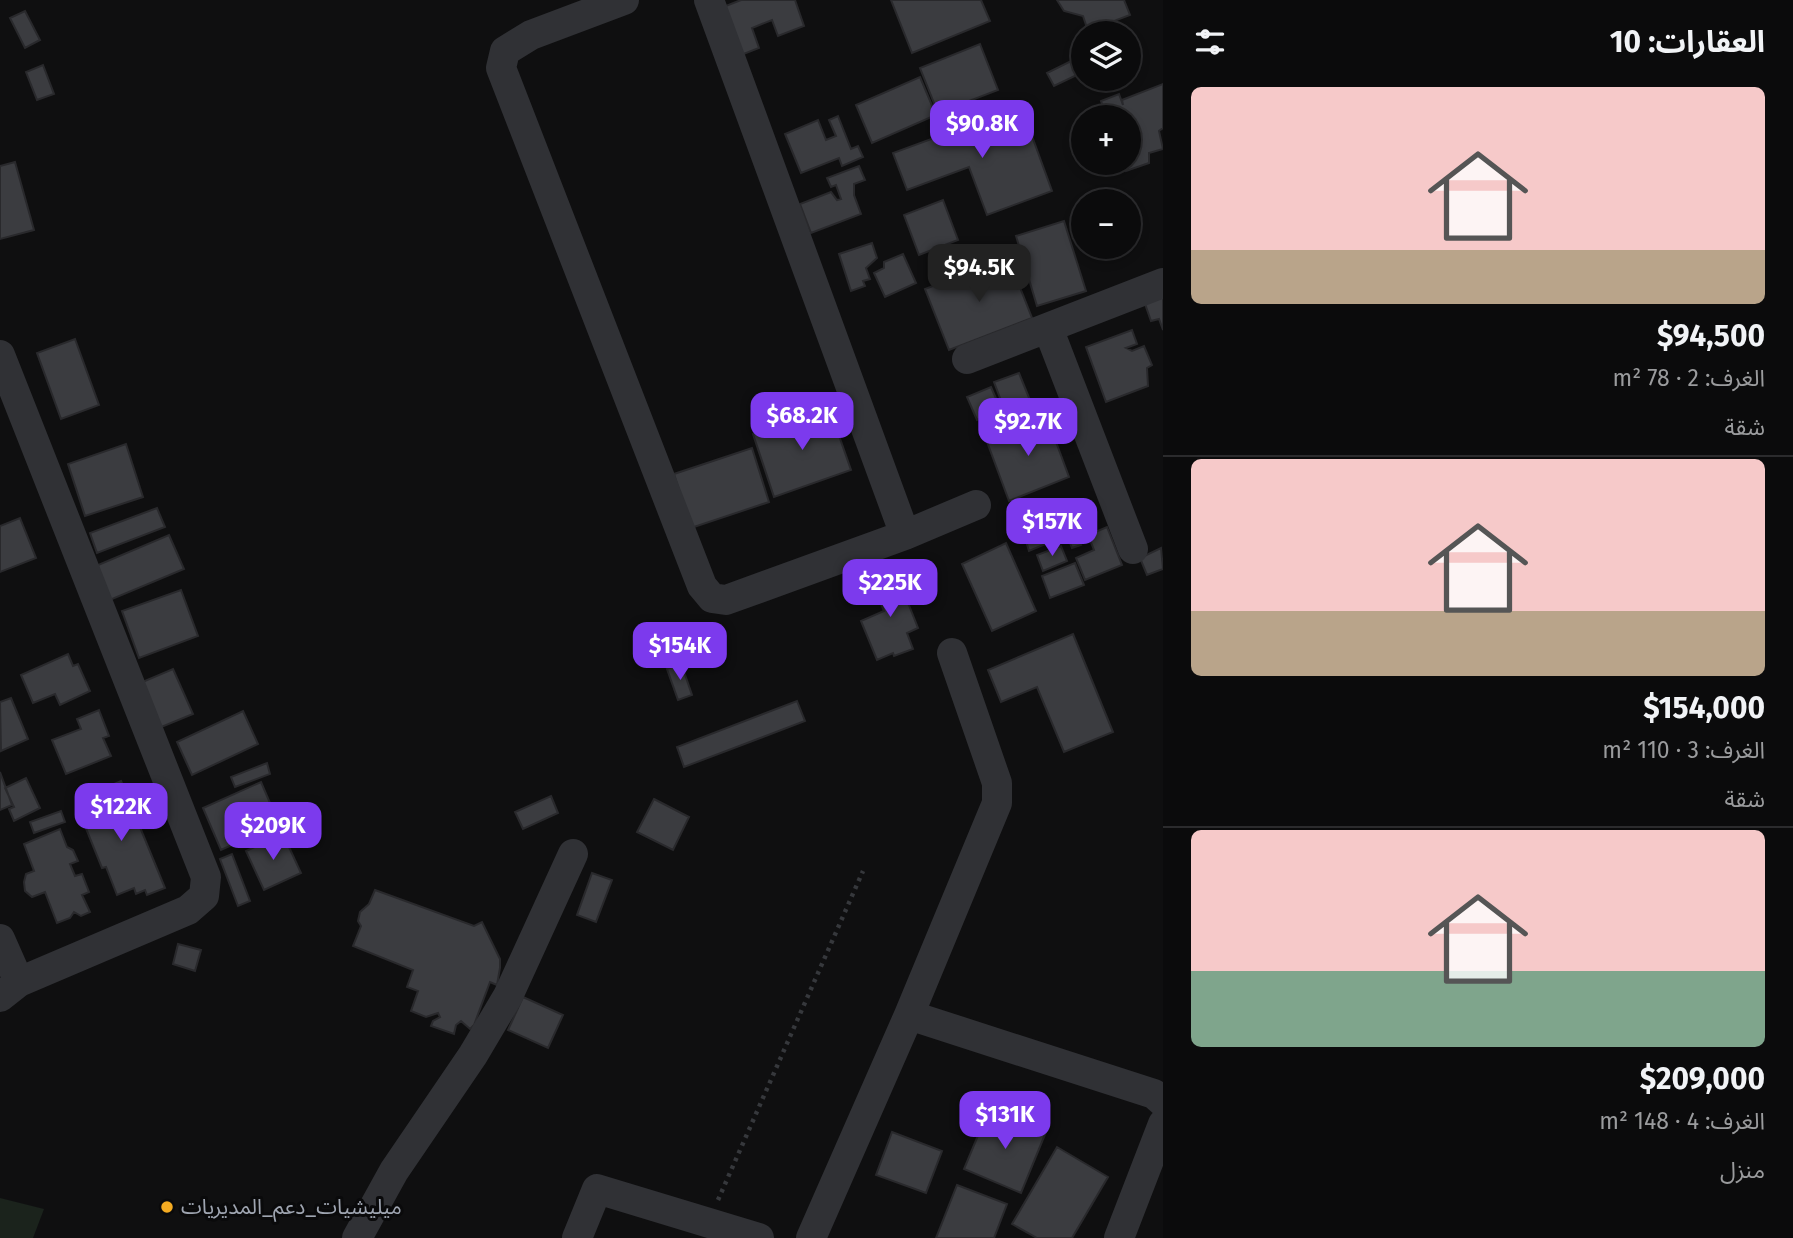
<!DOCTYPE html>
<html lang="ar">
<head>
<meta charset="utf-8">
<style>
  body { margin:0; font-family:"Fira Sans","Noto Sans Arabic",sans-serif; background:#141415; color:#f1f3f6; direction:rtl; height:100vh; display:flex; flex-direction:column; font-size:26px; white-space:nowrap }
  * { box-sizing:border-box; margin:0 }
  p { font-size:23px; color:#9a9b9d }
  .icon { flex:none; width:38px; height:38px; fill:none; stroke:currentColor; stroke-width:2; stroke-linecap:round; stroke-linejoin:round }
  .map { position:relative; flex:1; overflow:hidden; direction:ltr }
  .drawer { display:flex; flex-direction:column; background:#0b0b0c; width:630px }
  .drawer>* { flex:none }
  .buttons { position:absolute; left:1071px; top:21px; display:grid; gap:14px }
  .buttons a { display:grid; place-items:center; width:70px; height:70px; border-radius:50%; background:#0b0b0c; box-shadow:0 4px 10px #0003,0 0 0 2px #2b2b2d; font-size:35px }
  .price { position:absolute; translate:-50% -60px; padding:0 16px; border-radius:14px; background:#7c3aed; color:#fff; font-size:23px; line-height:46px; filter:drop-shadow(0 2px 4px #0008) }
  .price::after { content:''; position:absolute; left:50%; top:42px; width:21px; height:16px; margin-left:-10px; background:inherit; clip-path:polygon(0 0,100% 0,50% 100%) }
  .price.current { background:#222; color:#fff }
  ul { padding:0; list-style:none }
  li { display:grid; align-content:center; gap:14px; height:371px; padding:0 28px }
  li+li { border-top:2px solid #2b2b2d }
  li span { display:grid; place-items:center; height:217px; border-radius:10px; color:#555 }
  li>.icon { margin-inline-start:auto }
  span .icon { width:126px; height:126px; fill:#fffc; stroke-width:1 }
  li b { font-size:30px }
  h2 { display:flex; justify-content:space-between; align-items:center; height:84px; padding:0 28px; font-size:30px }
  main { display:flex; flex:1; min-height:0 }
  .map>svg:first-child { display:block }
  .green { fill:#1b231c }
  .building { fill:#3b3c40; stroke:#29292c; stroke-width:2 }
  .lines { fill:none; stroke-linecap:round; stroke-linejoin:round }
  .path { stroke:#36383c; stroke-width:4.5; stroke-dasharray:3.5 5; stroke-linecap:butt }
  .minor { stroke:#303135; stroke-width:30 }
  .poi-dot { fill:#f4ab22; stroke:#0a0a0b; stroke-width:2.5 }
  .labels { text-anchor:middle; stroke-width:6; stroke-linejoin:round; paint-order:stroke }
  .poi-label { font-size:21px; fill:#9fa5b1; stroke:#0a0a0b; text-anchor:start }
</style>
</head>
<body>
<main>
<section class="drawer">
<h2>العقارات: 10<svg class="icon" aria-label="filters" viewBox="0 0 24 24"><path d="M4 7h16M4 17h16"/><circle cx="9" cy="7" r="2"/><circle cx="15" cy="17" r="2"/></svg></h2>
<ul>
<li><span style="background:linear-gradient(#f6c9c9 75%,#b9a48a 0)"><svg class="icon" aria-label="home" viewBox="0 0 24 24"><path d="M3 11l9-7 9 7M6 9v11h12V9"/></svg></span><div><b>$94,500</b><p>الغرف: 2 · 78 m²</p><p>شقة</p></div></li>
<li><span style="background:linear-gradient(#f6c9c9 70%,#b9a48a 0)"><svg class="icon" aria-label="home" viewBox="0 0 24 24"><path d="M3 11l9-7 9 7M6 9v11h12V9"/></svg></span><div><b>$154,000</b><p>الغرف: 3 · 110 m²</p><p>شقة</p></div></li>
<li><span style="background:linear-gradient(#f6c9c9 65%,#7fa58c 0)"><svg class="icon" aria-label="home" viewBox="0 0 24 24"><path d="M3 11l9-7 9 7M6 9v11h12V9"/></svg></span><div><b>$209,000</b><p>الغرف: 4 · 148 m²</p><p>منزل</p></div></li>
</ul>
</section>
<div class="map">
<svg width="1163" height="1238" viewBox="0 0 1163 1238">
  <rect width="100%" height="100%" fill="#0f0f10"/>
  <path class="green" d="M0 1198 44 1209 33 1238H0Z"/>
  <path class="building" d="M741 0H795L804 26 778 36 772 20 752 28 759 48 736 57 718 9Z
    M891 0H981L990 21 912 53Z
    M1057 0H1124L1130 15 1088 31 1083 16 1064 11Z
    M25 11 40 40 25 48 10 18Z
    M980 44 998 90 938 113 920 68Z
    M1073 60 1079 74 1054 86 1047 73Z
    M43 65 54 94 37 100 26 72Z
    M920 77 936 115 872 143 856 105Z
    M1163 84V128L1159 131 1163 149 1149 153V163L1126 171 1123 163H1129V117H1107L1101 101 1119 94 1123 105 1122 100Z
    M1021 106 1052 191 987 215 969 167 907 190 893 153Z
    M838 116 851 149 858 146 863 157 842 166 839 158 801 173 785 134 818 120 826 140 836 136 829 120Z
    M15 162 34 230 0 239V166Z
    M859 166 865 180 854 184V195L861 214 811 233 800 204 831 192 837 200 841 199 836 185 831 187 827 178Z
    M943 200 958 240 919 255 904 215Z
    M1064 221 1086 291 1037 306 1016 236Z
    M872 243 877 258 866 268 870 279 863 281 865 286 851 291 839 254Z
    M903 254 916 283 885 297 874 273 884 268V262Z
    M1008 257 1032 318 949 350 925 289Z
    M1163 294V330L1159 319 1151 321 1144 301Z
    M1132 330 1137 344 1126 348 1132 351 1144 346 1152 365 1147 368 1148 386 1106 402 1086 347Z
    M75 339 99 405 61 419 37 353Z
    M1019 373 1036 415 998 430 993 419 1006 414 994 382Z
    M991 387 1001 410 977 420 967 397Z
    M829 407 851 470 774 497 753 434Z
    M1046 415 1069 477 1009 501 986 439Z
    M126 444 143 497 85 516 68 464Z
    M752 448 769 502 691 528 674 474Z
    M157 508 165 527 97 553 90 533Z
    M20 518 36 558 0 572V526Z
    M1079 523 1084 534 1077 537 1081 545 1072 548 1068 538 1063 540 1058 527 1066 524 1067 527Z
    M1107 527 1122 565 1085 580 1076 558 1094 550 1088 535Z
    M1056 529 1060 538 1029 551 1026 541Z
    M169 535 184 569 105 602 91 568Z
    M1006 543 1036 611 992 631 962 564Z
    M1061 546 1067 561 1043 571 1037 555Z
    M1161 548 1163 569 1147 575 1140 558Z
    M1075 563 1084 585 1050 598 1042 576Z
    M895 570 918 628 907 633 913 649 894 656 893 653 877 660 861 621 884 611 871 580Z
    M181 590 198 636 139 658 122 611Z
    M1073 634 1113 732 1064 752 1037 687 1001 702 988 670Z
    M68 654 73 666 78 664 90 691 60 705 55 694 33 703 21 675Z
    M681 663 692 695 678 700 667 669Z
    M173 669 193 714 159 728 140 683Z
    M11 698 28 739 1 751 0 702Z
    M797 701 805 721 684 767 677 747Z
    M99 710 109 736 103 738 111 756 66 774 52 740 81 729 77 719Z
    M243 711 258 744 192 775 177 742Z
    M267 763 270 774 235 787 231 777Z
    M0 772 12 805 0 810Z
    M26 778 40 808 14 821 9 809 14 807 5 788Z
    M121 781 165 888 147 895 145 890 136 894 134 888 117 895 106 867 102 868 85 826 89 824 82 805 85 802 92 808 99 799 100 790Z
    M261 782 279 824 221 850 203 808Z
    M551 796 558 813 523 829 515 812Z
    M654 799 689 817 673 850 637 832Z
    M61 811 65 822 34 833 30 822Z
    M60 829 67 847 73 850 78 861 70 864 75 876 82 874 89 892 82 895 90 912 81 916 74 912 70 918 57 923 45 892 32 897 25 891 24 882 26 874 34 871 24 844Z
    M283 834 301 873 264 890 246 851Z
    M232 854 250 901 238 906 220 859Z
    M592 873 612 880 596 922 577 915Z
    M375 890 474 926 482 922 500 959V968L497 985 490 982 474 1025 470 1029 461 1021 456 1025 454 1034 431 1026 433 1021 440 1017 438 1013 426 1017 411 1011 418 991 407 987 413 970 353 946 361 926 358 921 360 912 369 904Z
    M178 944 201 950 195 971 173 964Z
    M523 997 563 1015 548 1048 508 1030Z
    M989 1109 1046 1132 1021 1193 964 1169Z
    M892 1132 942 1151 926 1193 876 1175Z
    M1057 1147 1108 1177 1072 1238H1037L1012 1224Z
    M957 1185 1007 1204 994 1238H936Z"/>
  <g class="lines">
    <path class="path" d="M718 1200 863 871"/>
    <path class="minor" d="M624 0 531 35 505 51 501 68 702 586 712 598 726 600 905 535 976 505
      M709 0 905 535
      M1048 328 1133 549
      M0 355 206 877 204 896 188 910 19 982 0 997
      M967 359 1163 283
      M0 939 19 982
      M909 1015 1154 1094 1163 1102
      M357 1238 394 1171 473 1055 508 996 573 854
      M577 1238 597 1189 759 1238
      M811 1238 909 1015 997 803V783L952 653
      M1119 1238 1163 1124"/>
  </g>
  <circle class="poi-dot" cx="167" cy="1207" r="7"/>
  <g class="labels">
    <g class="poi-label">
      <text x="181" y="1214">ميليشيات_دعم_المديريات</text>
    </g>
  </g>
</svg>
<div class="buttons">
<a><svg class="icon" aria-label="layers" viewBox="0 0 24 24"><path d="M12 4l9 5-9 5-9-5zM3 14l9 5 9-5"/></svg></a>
<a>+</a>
<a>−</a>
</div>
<b class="price" style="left:982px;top:160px">$90.8K</b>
<b class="price current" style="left:979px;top:304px">$94.5K</b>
<b class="price" style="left:802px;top:452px">$68.2K</b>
<b class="price" style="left:1028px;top:458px">$92.7K</b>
<b class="price" style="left:1052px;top:558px">$157K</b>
<b class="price" style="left:890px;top:619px">$225K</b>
<b class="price" style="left:680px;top:682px">$154K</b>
<b class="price" style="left:121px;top:843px">$122K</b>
<b class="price" style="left:273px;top:862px">$209K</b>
<b class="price" style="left:1005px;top:1151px">$131K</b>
</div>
</main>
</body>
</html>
